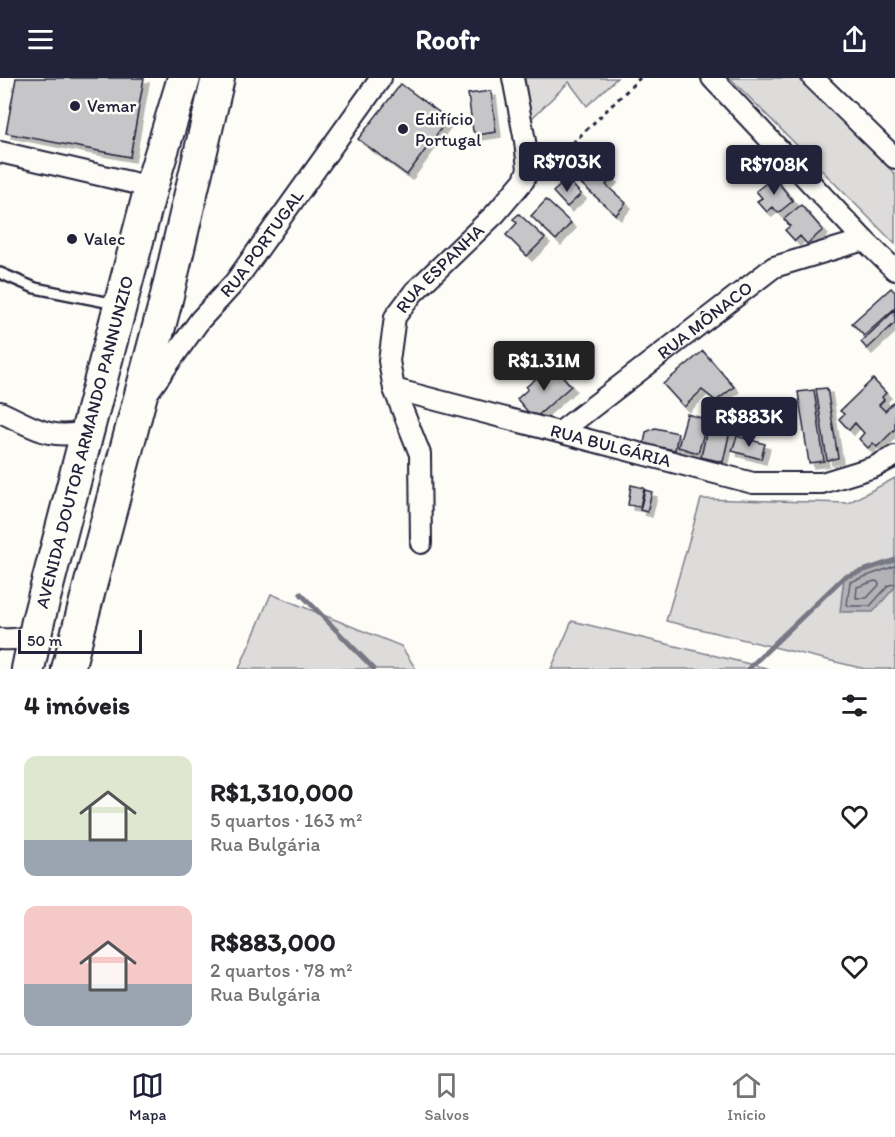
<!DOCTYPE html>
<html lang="pt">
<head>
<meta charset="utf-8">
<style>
  body { margin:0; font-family:Itim,sans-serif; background:#f2f2f2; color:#202124; height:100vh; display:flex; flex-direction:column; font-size:22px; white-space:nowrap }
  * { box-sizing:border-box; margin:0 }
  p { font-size:20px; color:#757577 }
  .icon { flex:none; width:33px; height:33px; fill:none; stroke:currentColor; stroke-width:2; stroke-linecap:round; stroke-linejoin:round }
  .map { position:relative; height:591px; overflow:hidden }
  .side { display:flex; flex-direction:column; background:#fff; flex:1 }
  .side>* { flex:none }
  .scale { position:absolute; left:18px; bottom:15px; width:124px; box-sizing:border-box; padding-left:6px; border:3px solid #22223b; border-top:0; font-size:16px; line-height:21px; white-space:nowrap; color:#22223b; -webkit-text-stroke:4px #fdfcf7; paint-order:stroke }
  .price { position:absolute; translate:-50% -51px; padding:0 14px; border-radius:6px; background:#22223b; color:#fff; font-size:20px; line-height:39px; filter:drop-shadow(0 2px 3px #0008) }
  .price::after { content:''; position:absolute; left:50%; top:36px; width:18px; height:14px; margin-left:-9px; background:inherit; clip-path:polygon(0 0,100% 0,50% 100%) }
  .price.active { background:#222; color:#fff }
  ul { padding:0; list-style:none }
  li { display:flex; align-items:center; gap:18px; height:150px; padding:0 24px }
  li span { display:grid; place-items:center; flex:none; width:168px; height:120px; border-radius:12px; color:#555 }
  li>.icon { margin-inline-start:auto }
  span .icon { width:72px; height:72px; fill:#fffc; stroke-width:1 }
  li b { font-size:26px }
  h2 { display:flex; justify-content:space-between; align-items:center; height:72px; padding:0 24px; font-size:26px }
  header { display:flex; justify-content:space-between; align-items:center; height:78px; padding:0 24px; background:#22223b; color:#fff; font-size:27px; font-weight:700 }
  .menu { display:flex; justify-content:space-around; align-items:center; height:84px; border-top:2px solid #e0e0e0; background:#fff; font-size:16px; color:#757577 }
  .menu a { display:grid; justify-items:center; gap:3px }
  .menu .active { color:#22223b }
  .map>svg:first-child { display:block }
  .green { fill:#dddcdb; stroke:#807f8b; stroke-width:1.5 }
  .water { fill:#b2b2b7; stroke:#787885; stroke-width:1.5 }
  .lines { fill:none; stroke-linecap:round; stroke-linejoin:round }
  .shore { stroke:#5c5c6d; stroke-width:1.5 }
  .stream { stroke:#787885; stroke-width:5 }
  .building { fill:#c6c6c8; stroke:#22223b; stroke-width:1.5; filter:url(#shadow) }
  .lane-casing { stroke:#22223b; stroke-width:14 }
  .street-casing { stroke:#22223b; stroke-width:24 }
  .primary-casing { stroke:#22223b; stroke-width:36 }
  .path { stroke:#22223b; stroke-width:3; stroke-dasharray:4.5 4.5; stroke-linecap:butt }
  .lane { stroke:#fdfcf7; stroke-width:9 }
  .street { stroke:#fdfcf7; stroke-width:20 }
  .primary { stroke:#fdfcf7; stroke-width:32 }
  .poi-dot { fill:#22223b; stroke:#fdfcf7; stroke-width:2 }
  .labels { text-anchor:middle; stroke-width:5; stroke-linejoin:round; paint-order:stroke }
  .poi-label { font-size:18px; fill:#22223b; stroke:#fdfcf7; text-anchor:start }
  .street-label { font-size:18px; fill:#22223b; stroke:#fdfcf7 }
</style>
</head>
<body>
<header><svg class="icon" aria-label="menu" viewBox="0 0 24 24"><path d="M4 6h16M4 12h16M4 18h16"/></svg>Roofr<svg class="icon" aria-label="share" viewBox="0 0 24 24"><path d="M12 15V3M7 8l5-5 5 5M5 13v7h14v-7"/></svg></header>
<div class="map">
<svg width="895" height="591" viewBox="0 0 895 591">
  <defs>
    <filter id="shadow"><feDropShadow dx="5" dy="5" stdDeviation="0" flood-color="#0004"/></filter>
  </defs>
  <rect width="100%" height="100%" fill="#fdfcf7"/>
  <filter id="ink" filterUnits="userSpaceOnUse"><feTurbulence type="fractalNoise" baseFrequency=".0167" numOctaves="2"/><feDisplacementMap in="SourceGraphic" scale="12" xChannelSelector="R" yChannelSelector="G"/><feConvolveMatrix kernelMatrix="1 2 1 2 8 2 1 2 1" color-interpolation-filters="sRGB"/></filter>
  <g filter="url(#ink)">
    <path class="green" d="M525 0H617L587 28 569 4 530 42Z
      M730 0H798L895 96V166Z
      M895 400V591H865L666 543 701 421 848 425Z
      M271 516 401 568 416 591H239Z
      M572 543 770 591H551Z"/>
    <path class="water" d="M895 482V509L873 534H840L844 499Z"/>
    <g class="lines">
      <path class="shore" d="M895 488 850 504 847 527 850 528H870L889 507 895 506
        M875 503 878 504 879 507 867 520H856L857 509Z"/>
      <path class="stream" d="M301 516 374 591
        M748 591 844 499 895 482"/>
    </g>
    <path class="building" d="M16 0H144L130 79 6 55Z
      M401 6 448 41 407 97 358 61Z
      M491 13 496 54 477 57 473 53 468 16Z
      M599 88 612 100 606 107 626 125 616 137 576 101 584 92 590 98Z
      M774 99 793 123 778 135 773 129 767 134 757 123 762 120 756 113Z
      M567 101 581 116 567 129 553 114Z
      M546 122 571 145 556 162 531 138Z
      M801 127 823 152 807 166 800 158 795 163 785 152 790 148 784 141Z
      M519 136 545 160 527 178 506 157 517 145 513 141Z
      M891 210 895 214V230L864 258 852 245Z
      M895 232V245L867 271 861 264Z
      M703 273 734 309 716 323 702 312 684 329 663 306Z
      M554 288 571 308 534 341 517 321 528 311 526 309 546 292 548 293Z
      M873 301 886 315 882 319 884 322 879 327 885 333 893 325 895 327V351L877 369 873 365 868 370 859 361 864 355 855 345 849 352 839 341 844 336 840 333Z
      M827 310 838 380 827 382 816 311Z
      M814 312 824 383 809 385 798 314Z
      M687 336 708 342 698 375 678 369Z
      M710 338 732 344 723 384 701 379Z
      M655 350 678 355 675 372 644 366 646 354Z
      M737 358 765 366 761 381 732 373Z
      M631 407 644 410 640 429 628 427Z
      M645 412 652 414 647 434 640 432Z"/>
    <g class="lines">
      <defs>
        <path id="lane" d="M0 195 35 210 116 226"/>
        <g id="street">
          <path d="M712 0 864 162 895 192"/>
          <path d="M813 0 895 80"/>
          <path d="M0 74 151 109"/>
          <path id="s1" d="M394 311 753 405H822L874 389 895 378"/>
          <path id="s2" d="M149 313 200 242 235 204 381 0"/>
          <path d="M0 334C32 348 50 364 87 353"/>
          <path id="s3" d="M560 354 774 189 864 162"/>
          <path id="s4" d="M421 465 420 376 394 311 389 283 395 239 414 214 496 135 524 102 528 91 525 63 513 0"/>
          <path d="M0 561C14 562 25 561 36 552"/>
        </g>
        <g id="primary">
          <path id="s5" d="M28 591 38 543 151 109 184 0"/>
          <path d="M68 591 165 226 218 0"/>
        </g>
      </defs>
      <use href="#lane" class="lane-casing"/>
      <use href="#street" class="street-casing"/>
      <use href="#primary" class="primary-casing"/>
      <path class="path" d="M545 87 551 86 640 0"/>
      <use href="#lane" class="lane"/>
      <use href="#street" class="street"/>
      <use href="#primary" class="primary"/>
    </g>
  </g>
  <g class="poi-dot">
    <circle cx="75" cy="28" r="6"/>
    <circle cx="403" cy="51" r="6"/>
    <circle cx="72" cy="161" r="6"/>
  </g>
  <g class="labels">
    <g class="poi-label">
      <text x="87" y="34">Vemar</text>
      <text x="415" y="47">Edifício<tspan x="415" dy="21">Portugal</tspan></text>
      <text x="84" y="167">Valec</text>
    </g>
    <g class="street-label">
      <text dy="6" stroke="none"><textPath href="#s2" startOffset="186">RUA PORTUGAL</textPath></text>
      <text dy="6" stroke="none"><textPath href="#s4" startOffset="298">RUA ESPANHA</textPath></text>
      <text dy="6" stroke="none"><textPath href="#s3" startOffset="183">RUA MÔNACO</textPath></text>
      <text dy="6" stroke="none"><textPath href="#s5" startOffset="234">AVENIDA DOUTOR ARMANDO PANNUNZIO</textPath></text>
      <text dy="6" stroke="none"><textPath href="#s1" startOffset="224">RUA BULGÁRIA</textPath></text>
    </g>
  </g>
</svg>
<div class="scale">50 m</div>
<b class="price" style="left:567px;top:115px">R$703K</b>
<b class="price" style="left:774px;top:118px">R$708K</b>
<b class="price active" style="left:544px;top:314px">R$1.31M</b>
<b class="price" style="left:749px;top:370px">R$883K</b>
</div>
<section class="side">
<h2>4 imóveis<svg class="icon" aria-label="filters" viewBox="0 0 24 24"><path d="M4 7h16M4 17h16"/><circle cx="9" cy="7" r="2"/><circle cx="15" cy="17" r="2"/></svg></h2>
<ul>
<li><span style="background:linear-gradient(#dfe7d0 70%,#9aa5b1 0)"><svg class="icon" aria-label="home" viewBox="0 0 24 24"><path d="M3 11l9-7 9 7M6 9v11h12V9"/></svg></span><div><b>R$1,310,000</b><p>5 quartos · 163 m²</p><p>Rua Bulgária</p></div><svg class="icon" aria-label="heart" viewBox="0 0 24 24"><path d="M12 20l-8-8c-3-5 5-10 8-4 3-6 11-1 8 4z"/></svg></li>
<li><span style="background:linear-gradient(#f6c9c9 65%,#9aa5b1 0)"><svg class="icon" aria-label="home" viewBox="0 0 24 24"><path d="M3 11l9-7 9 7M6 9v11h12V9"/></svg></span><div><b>R$883,000</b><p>2 quartos · 78 m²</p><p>Rua Bulgária</p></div><svg class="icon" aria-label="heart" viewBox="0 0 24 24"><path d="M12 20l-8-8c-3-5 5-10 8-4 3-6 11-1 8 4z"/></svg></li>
</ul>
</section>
<nav class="menu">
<a class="active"><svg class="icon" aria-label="map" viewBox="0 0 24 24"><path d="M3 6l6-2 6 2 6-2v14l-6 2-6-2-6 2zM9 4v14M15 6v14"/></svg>Mapa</a>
<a><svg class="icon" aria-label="saved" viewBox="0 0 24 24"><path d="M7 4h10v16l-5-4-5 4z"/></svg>Salvos</a>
<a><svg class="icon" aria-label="home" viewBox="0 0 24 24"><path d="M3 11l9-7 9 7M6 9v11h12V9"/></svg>Início</a>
</nav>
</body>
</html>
